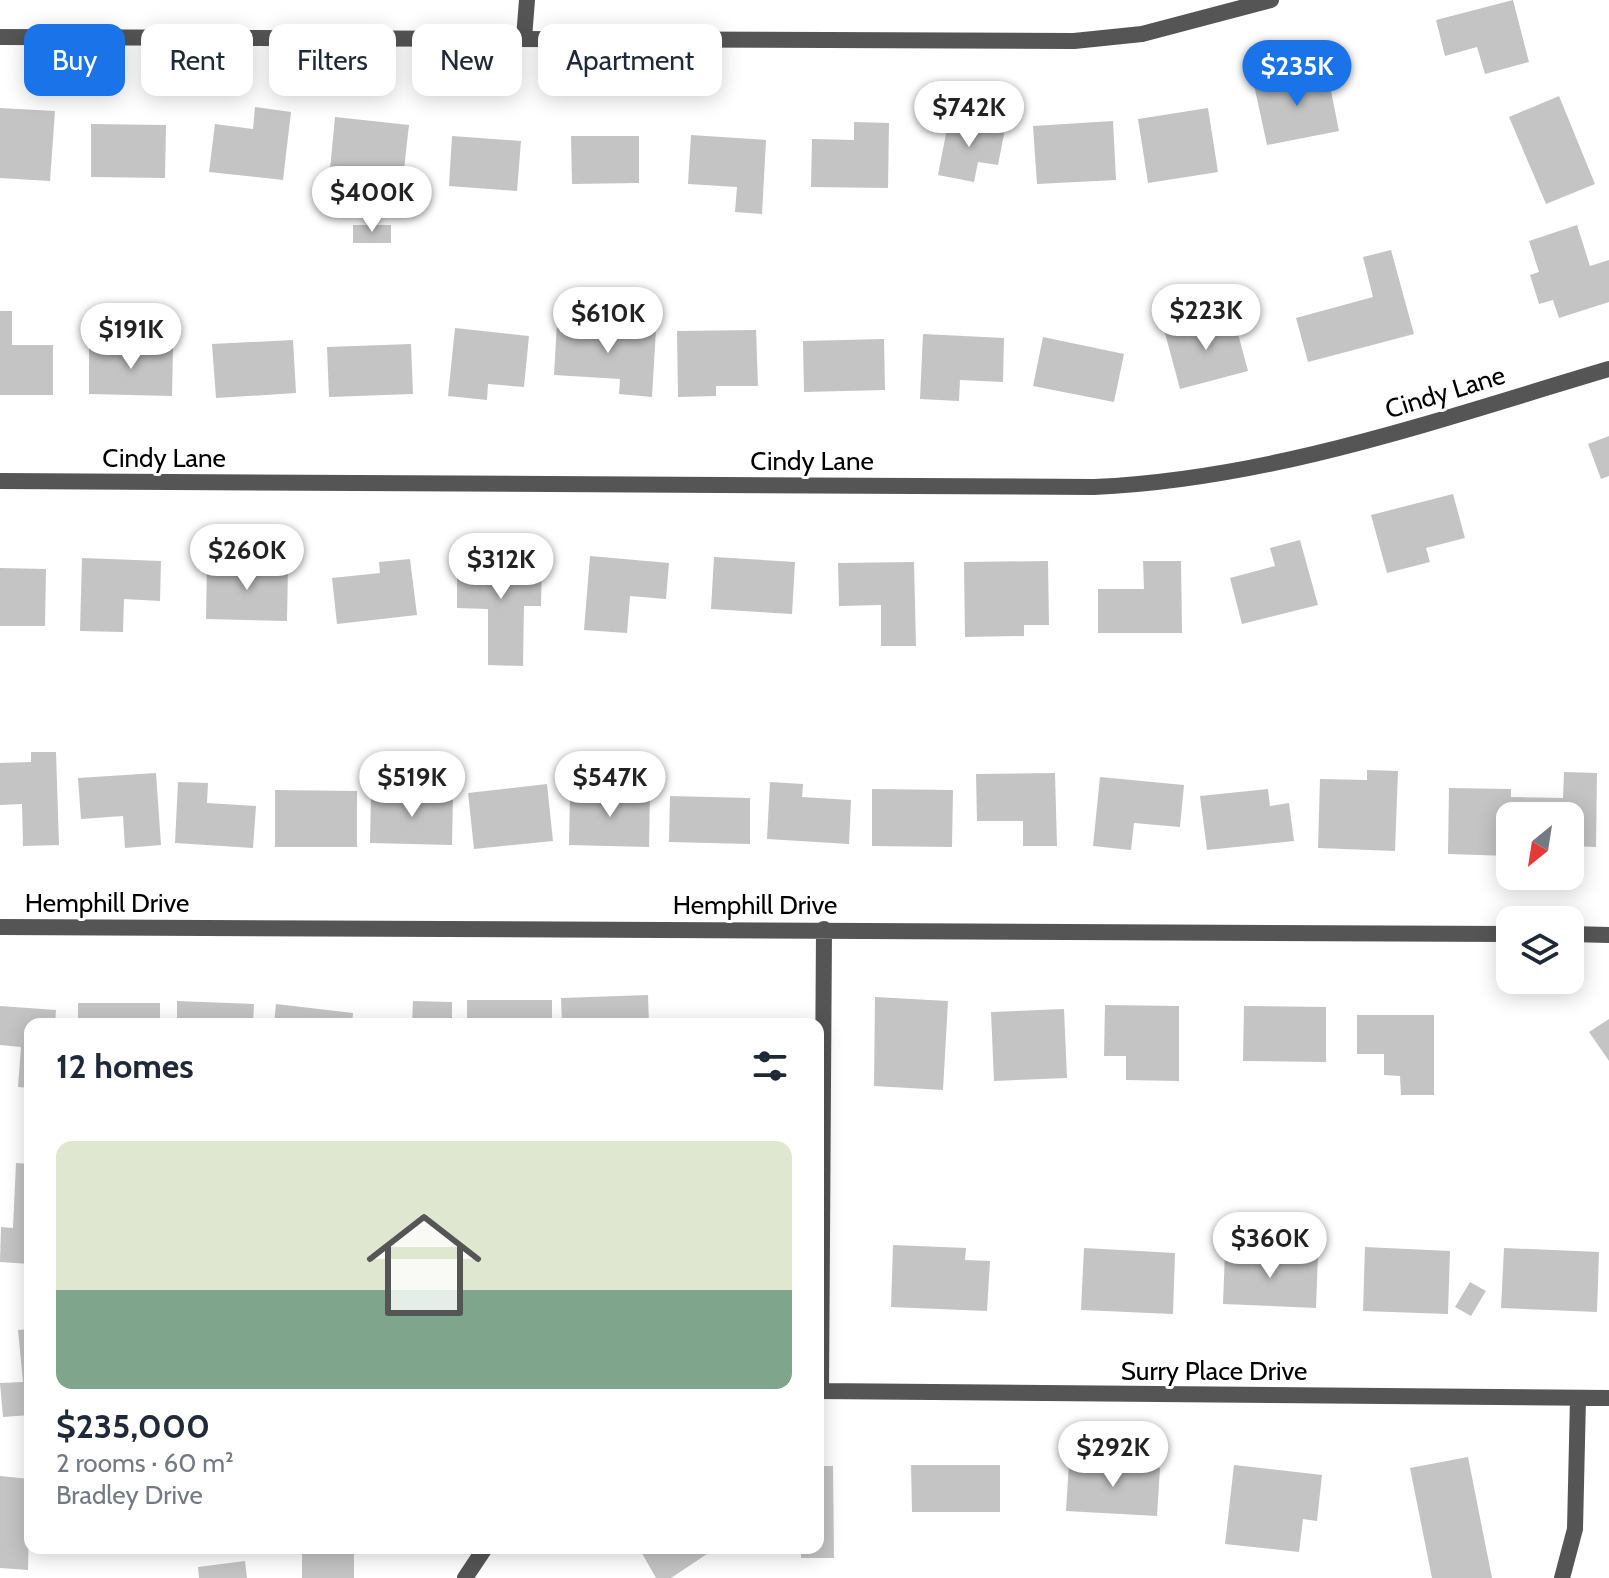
<!DOCTYPE html>
<html lang="en">
<head>
<meta charset="utf-8">
<style>
  body { margin:0; font-family:Cabin,sans-serif; background:#f2f2f3; color:#1f2937; height:100vh; display:flex; flex-direction:column; font-size:30px; white-space:nowrap }
  * { box-sizing:border-box; margin:0 }
  p { font-size:26px; color:#747a83 }
  .icon { flex:none; width:44px; height:44px; fill:none; stroke:currentColor; stroke-width:2; stroke-linecap:round; stroke-linejoin:round }
  .map { position:relative; flex:1; overflow:hidden }
  .panel { position:absolute; left:24px; top:1018px; width:800px; height:536px; display:flex; flex-direction:column; background:#fff; border-radius:16px; box-shadow:0 4px 20px #0003 }
  .panel>* { flex:none }
  .guide { position:absolute; left:24px; top:24px; width:800px; height:72px; display:flex; gap:16px }
  .needle { width:52px; rotate:210deg }
  .buttons { position:absolute; left:1496px; top:802px; display:grid; gap:16px }
  .buttons a { display:grid; place-items:center; width:88px; height:88px; border-radius:16px; background:#fff; box-shadow:0 4px 20px #0003; font-size:40px }
  .price { position:absolute; translate:-50% -68px; padding:0 18px; border-radius:28px; background:#fff; color:#222; font-size:26px; line-height:52px; filter:drop-shadow(0 2px 4px #0008) }
  .price::after { content:''; position:absolute; left:50%; top:48px; width:24px; height:18px; margin-left:-12px; background:inherit; clip-path:polygon(0 0,100% 0,50% 100%) }
  .price.on { background:#1a73e8; color:#fff }
  ul { padding:0; list-style:none }
  li { display:grid; align-content:center; gap:16px; height:424px; padding:0 32px }
  li span { display:grid; place-items:center; height:248px; border-radius:16px; color:#555 }
  li>.icon { margin-inline-start:auto }
  span .icon { width:144px; height:144px; fill:#fffc; stroke-width:1 }
  li b { font-size:34px }
  h2 { display:flex; justify-content:space-between; align-items:center; height:96px; padding:0 32px; font-size:34px }
  .chip { padding:0 28px; border-radius:16px; background:#fff; box-shadow:0 4px 20px #0003; font-size:28px; line-height:72px }
  .chip.on { background:#1a73e8; color:#fff }
  .map>svg:first-child { display:block }
  .building { fill:#c4c4c4 }
  .lines { fill:none; stroke-linecap:round; stroke-linejoin:round }
  .minor { stroke:#555; stroke-width:16 }
  .labels { text-anchor:middle; stroke-width:6; stroke-linejoin:round; paint-order:stroke }
  .street-label { font-size:26px; fill:#000; stroke:#fff }
</style>
</head>
<body>
<div class="map">
<svg width="1609" height="1578" viewBox="0 0 1609 1578">
  <rect width="100%" height="100%" fill="#fff"/>
  <path class="building" d="M1513 0 1529 62 1485 74 1477 47 1445 56 1436 20Z
    M1327 71 1339 131 1267 145 1254 85Z
    M1559 96 1595 184 1546 204 1509 117Z
    M255 107 291 112 283 180 209 172 215 124 253 129Z
    M0 108 55 111 50 181 0 178Z
    M1208 108 1218 172 1148 183 1138 119Z
    M335 117 409 125 402 187 329 180Z
    M949 118 1005 129 998 165 978 162 974 182 938 175Z
    M1113 121 1116 180 1037 184 1033 126Z
    M854 122 889 123 888 188 811 187 812 139 854 140Z
    M91 124 166 125 165 178 91 177Z
    M691 135 766 140 762 214 735 212 737 187 688 184Z
    M452 136 521 141 517 191 449 186Z
    M571 136H639V183L572 184Z
    M353 225H391V243H353Z
    M1577 225 1590 266 1609 260V302L1559 318 1553 300 1539 304 1530 275 1539 272 1529 241Z
    M1391 250 1414 334 1308 362 1296 318 1373 297 1363 257Z
    M0 311H12V345H53V395H0Z
    M1233 315 1248 371 1180 389 1165 333Z
    M557 323 656 329 652 397 619 394 620 379 554 375Z
    M455 328 529 336 524 387 488 384 487 400 448 396Z
    M756 330 758 386H716V396L678 397 677 331Z
    M923 334 1004 338 1003 382 960 380 959 401 920 399Z
    M1043 337 1124 354 1114 402 1033 386Z
    M884 339 885 390 804 392 803 341Z
    M293 340 296 393 216 398 212 344Z
    M411 344 413 394 329 397 327 347Z
    M89 345 173 348 172 396 89 394Z
    M1609 436V476L1601 479 1588 444Z
    M1453 494 1465 538 1426 548 1430 562 1387 573 1371 515Z
    M1300 540 1318 605 1242 624 1230 578 1275 566 1270 548Z
    M590 556 669 563 666 599 630 596 627 633 584 630Z
    M714 557 795 562 792 614 711 609Z
    M82 558 161 561 160 601 124 599 123 632 80 631Z
    M457 558 542 560 541 606H524L523 666 488 665V609L457 608Z
    M410 559 417 615 337 624 332 578 380 573 379 562Z
    M1048 561 1049 625H1024V636L965 637 964 562Z
    M1143 561H1181L1182 633H1098V589H1144Z
    M914 562 916 646H881V605L839 606 838 563Z
    M207 563 288 566 287 621 206 619Z
    M0 568 46 569 45 626H0Z
    M31 752H56L59 845 23 846 22 804 0 805V763L31 762Z
    M1367 770 1398 771 1395 851 1318 848 1320 779 1367 780Z
    M1564 772 1597 773 1596 847 1570 846V816H1510V856L1448 854 1449 788 1511 789V797L1563 798Z
    M156 773 161 845 125 848 123 816 81 819 78 778Z
    M1055 773 1057 846H1023V821H977L976 774Z
    M1100 777 1184 785 1180 827 1134 823 1131 850 1093 846Z
    M178 782 208 783 207 803 256 806 253 848 175 843Z
    M770 782 803 784 802 797 851 800 849 844 767 839Z
    M547 784 553 841 474 849 468 793Z
    M872 789 953 790 952 847 872 846Z
    M1268 789 1270 806 1289 803 1294 841 1207 850 1200 796Z
    M275 790 357 791V847H275Z
    M570 791 650 793 649 847 569 845Z
    M371 793 453 794 452 845 370 843Z
    M670 796 750 798V844L669 842Z
    M648 995 649 1024H562L561 998Z
    M875 997 948 1001 943 1090 874 1086Z
    M467 1000H552V1024H467Z
    M177 1001 254 1004 253 1024H177Z
    M413 1001 452 1002V1024H412Z
    M78 1003H160V1024H78Z
    M276 1004 353 1013 352 1024H274Z
    M1105 1005 1179 1006V1081L1126 1080V1056H1104Z
    M0 1006 56 1010 55 1024H30V1088L18 1087 21 1047 0 1045Z
    M1244 1006 1326 1007V1062L1243 1061Z
    M1064 1009 1067 1078 994 1081 991 1012Z
    M1357 1015H1434V1095H1401L1400 1076 1384 1075V1054H1357Z
    M1609 1019V1061L1589 1032Z
    M16 1163 30 1164V1264L0 1262 1 1227 13 1228Z
    M893 1245 966 1248 965 1260 990 1261 987 1311 891 1307Z
    M1365 1247 1450 1251 1448 1314 1363 1311Z
    M1084 1248 1175 1253 1173 1314 1081 1310Z
    M1504 1248 1599 1252 1597 1312 1501 1308Z
    M1225 1251 1318 1255 1316 1308 1223 1304Z
    M1470 1282 1486 1291 1471 1316 1455 1307Z
    M30 1329V1415L3 1417 0 1383 23 1382 18 1330Z
    M1468 1457 1492 1578H1432L1410 1468Z
    M1069 1462 1160 1468 1157 1516 1066 1511Z
    M911 1465H1000V1512H912Z
    M1234 1465 1322 1475 1317 1521 1303 1519 1299 1552 1225 1544Z
    M818 1466H833L834 1558H801V1548H818Z
    M0 1476 30 1479 28 1570 0 1568Z
    M268 1548H354V1578H302V1553H268Z
    M639 1548H716L671 1578H656Z
    M245 1561 247 1578H199L198 1567Z"/>
  <g class="lines">
    <path class="minor" d="M0 37 1074 41 1142 34 1271 0
      M524 38 527 0
      M0 481 1094 487C1272 479 1440 419 1609 369
      M0 927 1510 934
      M1570 934 1609 935
      M818 1391 1609 1398
      M821 1391 824 929
      M465 1578 485 1548
      M1562 1578 1575 1529 1578 1398"/>
  </g>
  <g class="labels">
    <g class="street-label">
      <text transform="translate(1445 392) rotate(-17)" y="9">Cindy Lane</text>
      <text x="164" y="467">Cindy Lane</text>
      <text x="812" y="470">Cindy Lane</text>
      <text x="107" y="912">Hemphill Drive</text>
      <text x="755" y="914">Hemphill Drive</text>
      <text x="1214" y="1380">Surry Place Drive</text>
    </g>
  </g>
</svg>
<div class="buttons">
<a><svg class="needle" viewBox="-14 -14 28 28"><path d="M0-13l5 13h-10z" fill="#e53935"/><path d="M0 13l5-13h-10z" fill="#747a83"/></svg></a>
<a><svg class="icon" aria-label="layers" viewBox="0 0 24 24"><path d="M12 4l9 5-9 5-9-5zM3 14l9 5 9-5"/></svg></a>
</div>
<b class="price on" style="left:1297px;top:108px">$235K</b>
<b class="price" style="left:969px;top:149px">$742K</b>
<b class="price" style="left:372px;top:234px">$400K</b>
<b class="price" style="left:1206px;top:352px">$223K</b>
<b class="price" style="left:608px;top:355px">$610K</b>
<b class="price" style="left:131px;top:371px">$191K</b>
<b class="price" style="left:247px;top:592px">$260K</b>
<b class="price" style="left:501px;top:601px">$312K</b>
<b class="price" style="left:412px;top:819px">$519K</b>
<b class="price" style="left:610px;top:819px">$547K</b>
<b class="price" style="left:1270px;top:1280px">$360K</b>
<b class="price" style="left:1113px;top:1489px">$292K</b>
<div class="guide">
<a class="chip on">Buy</a>
<a class="chip">Rent</a>
<a class="chip">Filters</a>
<a class="chip">New</a>
<a class="chip">Apartment</a>
</div>
<section class="panel">
<h2>12 homes<svg class="icon" aria-label="filters" viewBox="0 0 24 24"><path d="M4 7h16M4 17h16"/><circle cx="9" cy="7" r="2"/><circle cx="15" cy="17" r="2"/></svg></h2>
<ul>
<li><span style="background:linear-gradient(#dfe7d0 60%,#7fa58c 0)"><svg class="icon" aria-label="home" viewBox="0 0 24 24"><path d="M3 11l9-7 9 7M6 9v11h12V9"/></svg></span><div><b>$235,000</b><p>2 rooms · 60 m²</p><p>Bradley Drive</p></div></li>
</ul>
</section>
</div>
</body>
</html>
